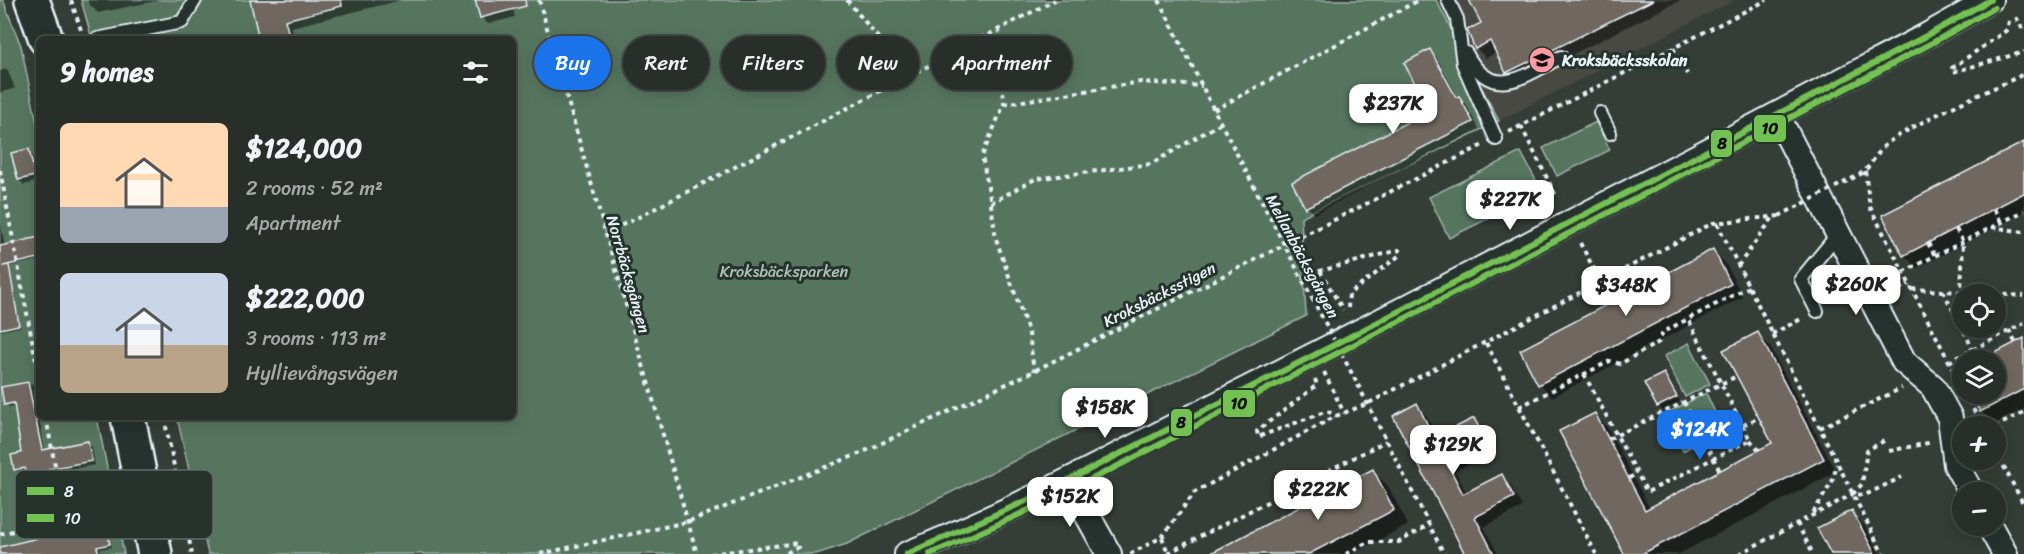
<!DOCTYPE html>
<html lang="en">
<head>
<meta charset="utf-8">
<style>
  body { margin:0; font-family:Sriracha,sans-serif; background:#343a35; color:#f1f3f6; height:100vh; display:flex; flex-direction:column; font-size:22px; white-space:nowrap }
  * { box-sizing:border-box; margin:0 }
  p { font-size:20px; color:#a5a8a8 }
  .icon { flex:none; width:33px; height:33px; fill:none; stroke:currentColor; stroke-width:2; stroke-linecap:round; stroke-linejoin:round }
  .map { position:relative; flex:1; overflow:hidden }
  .drawer { position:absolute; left:36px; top:36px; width:480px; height:384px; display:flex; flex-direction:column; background:#282e29; border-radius:9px; box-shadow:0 3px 15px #0003,0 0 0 2px #444a46 }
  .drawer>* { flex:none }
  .top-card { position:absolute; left:534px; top:36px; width:570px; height:54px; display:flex; gap:12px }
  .tools { position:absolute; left:1952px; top:284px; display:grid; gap:12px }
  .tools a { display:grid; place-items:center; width:54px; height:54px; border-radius:50%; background:#282e29; box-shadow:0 3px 15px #0003,0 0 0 2px #444a46; font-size:30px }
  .price { position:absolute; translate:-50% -51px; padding:0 14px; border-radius:12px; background:#fff; color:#222; font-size:20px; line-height:39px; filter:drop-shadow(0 2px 3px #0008) }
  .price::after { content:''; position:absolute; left:50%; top:36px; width:18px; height:14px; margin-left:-9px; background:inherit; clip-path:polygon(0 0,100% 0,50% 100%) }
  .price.active { background:#1a73e8; color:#fff }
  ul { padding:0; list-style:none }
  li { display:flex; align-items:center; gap:18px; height:150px; padding:0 24px }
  li span { display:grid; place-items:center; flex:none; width:168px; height:120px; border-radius:9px; color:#555 }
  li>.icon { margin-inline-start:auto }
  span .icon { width:72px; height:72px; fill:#fffc; stroke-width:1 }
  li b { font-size:26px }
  h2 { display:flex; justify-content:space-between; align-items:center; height:72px; padding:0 24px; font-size:26px }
  .pill { padding:0 21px; border-radius:27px; background:#282e29; box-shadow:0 3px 15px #0003,0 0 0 2px #444a46; font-size:21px; line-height:54px }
  .pill.active { background:#1a73e8; color:#fff }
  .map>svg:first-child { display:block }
  .built { fill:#464a43 }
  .green { fill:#56755e; stroke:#9fb3ab; stroke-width:1.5 }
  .shadow { fill:#0007 }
  .building { fill:#6f6760; stroke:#e8f1f8; stroke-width:1.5 }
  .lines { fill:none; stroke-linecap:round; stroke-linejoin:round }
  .lane-casing { stroke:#e8f1f8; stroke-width:16 }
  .street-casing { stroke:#e8f1f8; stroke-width:28 }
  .secondary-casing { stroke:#e8f1f8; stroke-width:38 }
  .path { stroke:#e8f1f8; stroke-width:4; stroke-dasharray:4.5 4.5; stroke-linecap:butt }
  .lane { stroke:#26332d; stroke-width:12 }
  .street { stroke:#26332d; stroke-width:24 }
  .secondary { stroke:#26332d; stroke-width:33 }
  .path-bridge { stroke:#e8f1f8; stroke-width:4; stroke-dasharray:4.5 4.5; stroke-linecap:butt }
  .bus-1-casing { stroke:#26332d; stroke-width:10 }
  .bus-2-casing { stroke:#26332d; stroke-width:10 }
  .bus-1 { stroke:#74c153; stroke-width:6 }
  .bus-2 { stroke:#74c153; stroke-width:6 }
  .labels { text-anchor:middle; stroke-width:6; stroke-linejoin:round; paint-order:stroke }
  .poi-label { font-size:16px; font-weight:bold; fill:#e8f1f8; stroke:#26332d; text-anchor:start }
  .street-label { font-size:16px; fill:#e8f1f8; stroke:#26332d }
  .park-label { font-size:16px; fill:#aebfba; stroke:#26332d }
  .key { fill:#26332d; stroke:#606c6a; stroke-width:1.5 }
  .key-label { font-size:16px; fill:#e8f1f8 }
  .line-badge { stroke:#26332d; stroke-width:2 }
  .pale-badge-label { font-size:16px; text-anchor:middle; font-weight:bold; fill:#111 }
</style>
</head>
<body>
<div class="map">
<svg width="2024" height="554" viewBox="0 0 2024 554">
  <rect width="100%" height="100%" fill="#353d37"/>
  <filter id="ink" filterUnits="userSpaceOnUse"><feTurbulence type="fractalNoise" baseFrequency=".0167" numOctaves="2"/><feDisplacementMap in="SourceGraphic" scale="12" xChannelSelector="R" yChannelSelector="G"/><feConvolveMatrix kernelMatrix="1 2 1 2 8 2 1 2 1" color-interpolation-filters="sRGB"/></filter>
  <g filter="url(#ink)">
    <path class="built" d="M1436 0H1735L1499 121Z"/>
    <path class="green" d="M0 0H3L21 46 39 133V417H97L124 554H0Z
      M81 0H1436L1499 121 1301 217 1306 316 847 544 816 554H208L177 417H513V39H92Z
      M1596 122 1610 150 1557 176 1543 148Z
      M1521 152 1542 192 1449 238 1429 197Z
      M1689 343 1710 384 1685 397 1664 356Z
      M1706 393 1724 432C1710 439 1696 443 1683 451L1665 414Z"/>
    <path class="shadow" d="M88 0H161L98 13 88 3Z
      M251 0H402L292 27 294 39H261Z
      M477 0H511L515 17 488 24 481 17Z
      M1471 0H1681L1517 82 1507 72 1497 52 1486 58 1476 48 1483 23Z
      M1430 51 1437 58 1458 98 1466 104 1479 129 1314 214 1307 207 1431 112Z
      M7 69 15 88 0 93V71Z
      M2024 143V212L1917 268 1904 255Z
      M28 151 33 156 39 181 24 185 19 180 13 154Z
      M0 221 5 246 39 238V260L10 266 20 327 0 331Z
      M1713 251 1725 263 1743 297 1552 397 1540 384Z
      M1757 334 1770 347 1836 472 1679 554H1625L1595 415 1607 427 1650 509 1774 444Z
      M2024 339V409L1994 424 1981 411 1972 393H1995V360H1984Z
      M1664 375 1669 379 1680 402 1663 411 1658 406Z
      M39 383V415L45 451 88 442 92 447 95 465 51 473 58 504 39 508 34 504 27 472 20 473 15 469 23 454 16 407 10 408 6 404 3 388Z
      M1416 405 1426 415 1438 438 1473 420 1483 429 1494 451 1455 471 1467 494 1502 476 1511 486 1522 507 1484 527 1498 554H1466Z
      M1373 471 1388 486 1408 525 1352 554H1213Z
      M1852 512 1864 525 1880 554H1832Z
      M104 524 107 527 112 547 100 549 101 554H0V548Z"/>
    <path class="building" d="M250 0H341L342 6 285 20 290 39H259Z
      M475 0H525L526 6 480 18Z
      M1469 0H1653L1506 73 1490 41 1475 49 1467 30 1481 23Z
      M1430 49 1456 97 1459 96 1473 122 1305 208 1292 182 1429 111 1404 63Z
      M2024 142V193L1903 256 1882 215Z
      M29 149 35 176 18 180 11 153Z
      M39 237V258L3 266 9 265 19 325 0 329V246Z
      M1713 249 1731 284 1538 385 1520 350Z
      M1758 332 1824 459 1642 554H1624L1559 431 1595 413 1645 510 1772 443 1723 350Z
      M2024 338V389L1980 412 1970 393H1995V353Z
      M1664 373 1677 397 1657 407 1644 383Z
      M28 382 42 450 88 441 92 461 48 469 55 500 33 505 25 468 14 470 11 455 21 453 14 403 4 405 1 387Z
      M1417 403 1434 438 1474 418 1486 441 1446 461 1463 494 1502 474 1514 497 1475 517 1494 554H1465L1393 416Z
      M1373 469 1394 510 1309 554H1209Z
      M1852 510 1875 554H1831L1817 528Z
      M105 522 110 544 97 547 99 554H0V547Z"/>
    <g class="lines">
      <defs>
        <path id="lane" d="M1448 0 1457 19 1463 64 1496 139
          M97 39 182 22 195 0
          M1466 53C1492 103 1524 76 1561 57
          M1600 113 1610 133
          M1817 311 1801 279 1838 234"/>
        <path id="street" d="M1777 115 1904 362 1933 387 1950 418 1956 465 1971 492
          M1069 482 1109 554
          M1989 525 2005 554
          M907 554C1025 507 1136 445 1249 388 1477 273 1702 154 1928 35L1990 0"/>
        <path id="secondary" d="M32 0 46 39
          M128 417 155 554"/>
      </defs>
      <use href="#lane" class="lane-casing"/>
      <use href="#street" class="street-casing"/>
      <use href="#secondary" class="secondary-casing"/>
      <path class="path" d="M71 0 82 33
        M539 0 697 554
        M847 0 880 40 898 81
        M1159 0 1214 110 1312 298
        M2016 17 2024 32
        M2009 21 2007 30 1952 68 1953 72 2024 52
        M999 29 1004 104 982 156 990 197 996 239 1029 334 1034 371
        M1673 48 1687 74
        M1004 104 1141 82 1202 86
        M1214 110 1419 0
        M1521 126 1557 198
        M1509 132 1767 0
        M0 170 39 377
        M1865 171 1870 207 1962 387
        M1859 175C1872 167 1877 150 1890 141 1932 114 1980 95 2024 74
        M991 203 1035 179 1151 164 1221 123
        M1994 209 2001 222
        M1717 223 1883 554
        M1992 227 2024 232
        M1956 229 1963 242 1961 292
        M605 233 633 220 1055 0
        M1580 243 1601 282
        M1928 243 1935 256
        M1738 266 1774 216
        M1320 271 1343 310
        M1903 272 2024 211
        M1303 280 1320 271 1399 250 1400 255 1349 294 1348 308
        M1912 289 1992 294
        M1943 291 1968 339 1976 360
        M1891 293 1909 284
        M1995 294 2024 296
        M2009 330 2015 342
        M1772 334 1803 318
        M1486 343 1596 554
        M1949 362 2024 323
        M1324 372 1344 413
        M1584 374 1647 492 1750 440 1688 319
        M1315 379 1317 385 1257 431 1258 437 1327 411 1336 416
        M1358 385 1444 554
        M1965 393 1982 426
        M1684 402 1720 471
        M1519 407 1610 361 1620 364 1659 342 1663 332 1749 287
        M46 417 65 520
        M164 417 192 554
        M1743 425 1758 418
        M1995 427 2024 412
        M1820 428 1902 388
        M1609 439 1737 376
        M1750 440 1759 450
        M1884 441 1867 450 1862 484 1853 494 1865 495 1902 477
        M1995 450 2024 505
        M1889 451 1933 442
        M1629 478 1637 474
        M1813 513 1832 482 1837 464
        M1797 523 1813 554
        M0 534 103 511
        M1162 537 1168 553
        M1168 553 1386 441
        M540 554 687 522 861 453 1034 371 1483 145
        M711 554 797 543 798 547 785 554
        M1130 554 1162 537 1195 492 1336 416 1367 404 1713 223 1779 216
        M1346 554 1368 542H1399L1429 525
        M1739 554 1853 494"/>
      <use href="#lane" class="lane"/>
      <use href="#street" class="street"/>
      <use href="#secondary" class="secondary"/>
      <path class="path-bridge" d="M1779 216 1859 175
        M1312 298 1358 385"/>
      <defs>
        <path id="bus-1" d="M907 554 1037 496 1334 345 1759 124 1928 35 1990 0"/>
        <path id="bus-2" d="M930 554C1049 505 1161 443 1275 385 1495 273 1714 158 1932 43L1994 8"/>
      </defs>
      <use href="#bus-1" class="bus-1-casing"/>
      <use href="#bus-2" class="bus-2-casing"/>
      <use href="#bus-1" class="bus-1"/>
      <use href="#bus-2" class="bus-2"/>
    </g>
  </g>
  <defs>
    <symbol id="school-disc" viewBox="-11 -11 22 22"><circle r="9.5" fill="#ff9aa2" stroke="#26332d"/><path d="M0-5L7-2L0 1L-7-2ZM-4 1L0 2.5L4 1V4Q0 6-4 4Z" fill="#111"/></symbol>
  </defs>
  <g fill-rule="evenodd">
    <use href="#school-disc" x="1527" y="45" width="30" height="30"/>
  </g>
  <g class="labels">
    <g class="poi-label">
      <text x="1562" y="66">Kroksbäcksskolan</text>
    </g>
    <g class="street-label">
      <text transform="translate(1303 256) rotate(62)" y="6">Mellanbäcksgången</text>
      <text transform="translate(629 274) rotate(74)" y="6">Norrbäcksgången</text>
      <text transform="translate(1159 294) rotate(-27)" y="6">Kroksbäcksstigen</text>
    </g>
    <g class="park-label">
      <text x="784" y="277">Kroksbäcksparken</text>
    </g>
  </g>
  <rect x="15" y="470" width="198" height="69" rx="9" class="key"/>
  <rect x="27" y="487" width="27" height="8" fill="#74c153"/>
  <rect x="27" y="514" width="27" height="8" fill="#74c153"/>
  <g class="key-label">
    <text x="64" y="497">8</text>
    <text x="64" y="524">10</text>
  </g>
  <g class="line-badge">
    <rect x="1753" y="114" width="34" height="29" rx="6" fill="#74c153"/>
    <rect x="1710" y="129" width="23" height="29" rx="6" fill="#74c153"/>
    <rect x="1222" y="389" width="34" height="29" rx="6" fill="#74c153"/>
    <rect x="1170" y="408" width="23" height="29" rx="6" fill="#74c153"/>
  </g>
  <g class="pale-badge-label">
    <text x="1770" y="134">10</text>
    <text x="1722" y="149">8</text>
    <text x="1239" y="409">10</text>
    <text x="1181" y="428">8</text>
  </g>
</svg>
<div class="tools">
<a><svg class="icon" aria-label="locate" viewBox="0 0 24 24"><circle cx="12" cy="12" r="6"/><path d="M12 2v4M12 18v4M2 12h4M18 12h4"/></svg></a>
<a><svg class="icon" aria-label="layers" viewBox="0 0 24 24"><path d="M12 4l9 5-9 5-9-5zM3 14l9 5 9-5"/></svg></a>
<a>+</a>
<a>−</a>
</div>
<b class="price" style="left:1393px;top:135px">$237K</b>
<b class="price" style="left:1510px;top:231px">$227K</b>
<b class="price" style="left:1856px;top:316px">$260K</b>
<b class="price" style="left:1626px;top:317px">$348K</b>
<b class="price" style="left:1105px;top:439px">$158K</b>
<b class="price active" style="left:1700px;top:461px">$124K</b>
<b class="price" style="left:1453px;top:476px">$129K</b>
<b class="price" style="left:1318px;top:521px">$222K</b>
<b class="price" style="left:1070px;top:528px">$152K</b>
<div class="top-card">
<a class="pill active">Buy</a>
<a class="pill">Rent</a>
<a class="pill">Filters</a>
<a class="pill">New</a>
<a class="pill">Apartment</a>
</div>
<section class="drawer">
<h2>9 homes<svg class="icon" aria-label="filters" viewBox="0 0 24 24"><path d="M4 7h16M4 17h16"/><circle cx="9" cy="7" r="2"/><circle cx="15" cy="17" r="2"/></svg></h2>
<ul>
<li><span style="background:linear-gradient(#ffd9b3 70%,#9aa5b1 0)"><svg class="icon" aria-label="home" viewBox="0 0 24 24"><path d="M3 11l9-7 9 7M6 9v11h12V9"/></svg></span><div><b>$124,000</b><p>2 rooms · 52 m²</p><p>Apartment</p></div></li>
<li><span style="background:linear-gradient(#c9d6e8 60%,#b9a48a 0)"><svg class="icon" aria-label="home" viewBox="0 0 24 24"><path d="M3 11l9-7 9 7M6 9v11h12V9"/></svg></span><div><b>$222,000</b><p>3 rooms · 113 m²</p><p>Hyllievångsvägen</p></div></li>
</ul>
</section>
</div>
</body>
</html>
